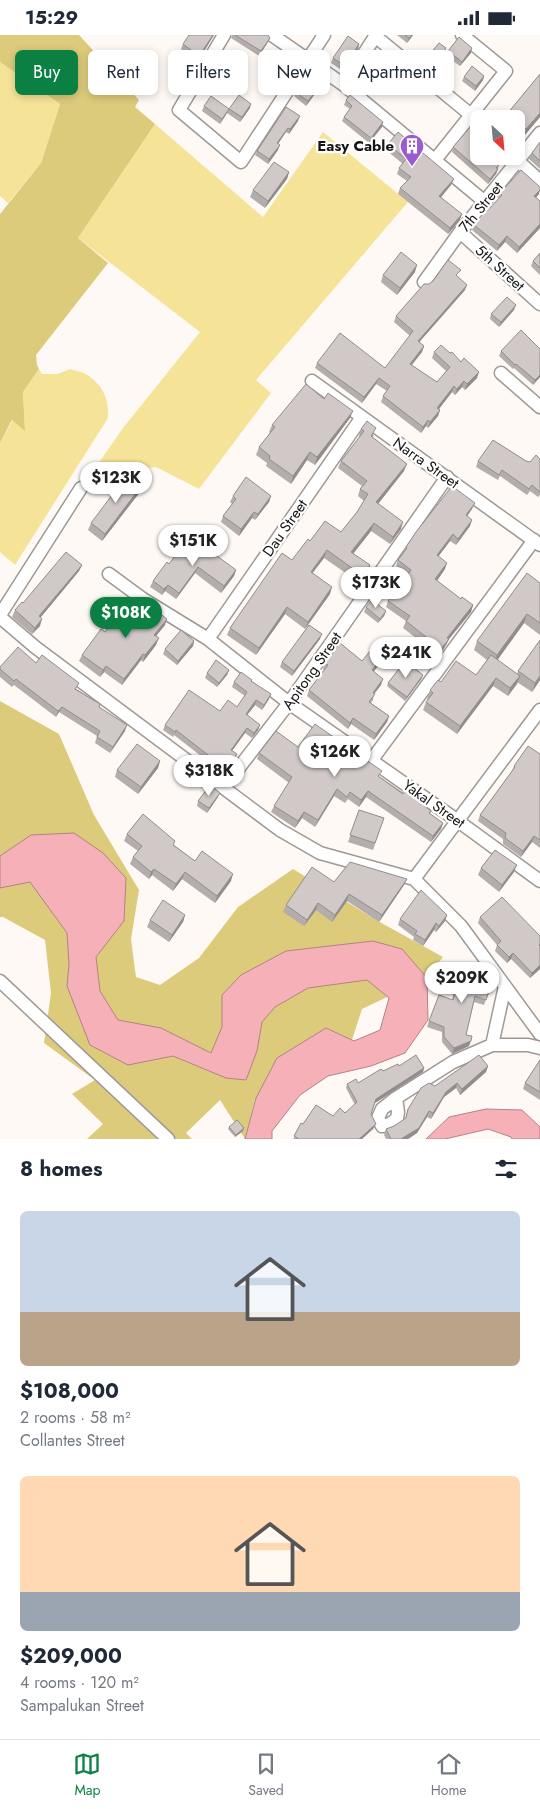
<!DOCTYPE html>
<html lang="en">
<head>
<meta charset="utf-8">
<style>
  body { margin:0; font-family:Jost,sans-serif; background:#f6f6f7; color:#1f2937; height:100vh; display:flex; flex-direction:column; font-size:19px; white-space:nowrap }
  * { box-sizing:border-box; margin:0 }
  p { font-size:16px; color:#747a83 }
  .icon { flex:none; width:28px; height:28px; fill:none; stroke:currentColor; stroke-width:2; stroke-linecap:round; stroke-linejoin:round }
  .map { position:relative; height:1104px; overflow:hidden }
  .drawer { display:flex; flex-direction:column; background:#fff; flex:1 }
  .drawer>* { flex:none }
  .top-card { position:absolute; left:15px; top:15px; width:510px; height:45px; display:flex; gap:10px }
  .needle { width:32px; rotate:154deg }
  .fabs { position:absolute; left:470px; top:75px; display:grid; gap:10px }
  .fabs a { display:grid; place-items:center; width:55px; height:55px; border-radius:8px; background:#fff; box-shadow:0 2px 8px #0003; font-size:25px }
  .price { position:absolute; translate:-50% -42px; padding:0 11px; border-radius:18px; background:#fff; color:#222; font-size:16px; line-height:32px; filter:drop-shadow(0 1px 2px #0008) }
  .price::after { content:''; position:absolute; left:50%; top:30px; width:15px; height:11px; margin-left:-8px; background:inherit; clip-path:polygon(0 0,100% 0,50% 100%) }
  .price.current { background:#0b8043; color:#fff }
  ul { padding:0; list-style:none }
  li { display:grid; align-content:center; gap:10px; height:265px; padding:0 20px }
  li span { display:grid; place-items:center; height:155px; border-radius:8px; color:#555 }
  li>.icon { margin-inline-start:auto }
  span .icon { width:90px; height:90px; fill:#fffc; stroke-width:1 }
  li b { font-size:21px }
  h2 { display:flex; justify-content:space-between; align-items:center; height:60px; padding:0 20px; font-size:21px }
  .tag { padding:0 18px; border-radius:8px; background:#fff; box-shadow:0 2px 8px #0003; font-size:18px; line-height:45px }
  .tag.current { background:#0b8043; color:#fff }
  .status { display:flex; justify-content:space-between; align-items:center; height:35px; padding:0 25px; background:#fff; direction:ltr }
  .status svg { height:14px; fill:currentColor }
  .tab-bar { display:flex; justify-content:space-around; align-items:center; height:70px; border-top:1px solid #e0e1e3; background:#fff; font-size:14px; color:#747a83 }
  .tab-bar a { display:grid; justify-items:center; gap:2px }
  .tab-bar .current { color:#0b8043 }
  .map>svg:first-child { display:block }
  .green { fill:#f5e498 }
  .forest { fill:#dccb7b }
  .water { fill:#f6b0b8; stroke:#b38287 }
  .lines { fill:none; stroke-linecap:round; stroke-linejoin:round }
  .minor-casing { stroke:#9f9996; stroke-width:15 }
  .minor { stroke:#fff; stroke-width:12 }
  .wall { fill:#b3adac }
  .shaded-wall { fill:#928d8c }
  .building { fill:#d0c9c8; stroke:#928d8c }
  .labels { text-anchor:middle; stroke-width:4.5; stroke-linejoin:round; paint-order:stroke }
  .poi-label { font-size:15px; font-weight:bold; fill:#171514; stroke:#fff; text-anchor:end }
  .street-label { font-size:15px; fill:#171514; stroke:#fff }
</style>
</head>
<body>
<div class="status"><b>15:29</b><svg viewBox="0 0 49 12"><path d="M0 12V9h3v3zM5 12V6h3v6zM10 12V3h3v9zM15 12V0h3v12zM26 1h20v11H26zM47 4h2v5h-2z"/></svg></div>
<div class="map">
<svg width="540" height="1104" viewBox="0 0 540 1104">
  <rect width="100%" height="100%" fill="#fff9f5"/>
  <path class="green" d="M0 27 60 69 41 128 8 168 0 161Z
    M155 89 263 182 323 97 408 167 256 345 271 358 199 454 156 432 106 437 80 455 123 393 200 297 78 203Z
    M39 334 42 339H57L70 334C76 336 84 337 89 341 104 351 109 366 108 383L15 530 0 517V408L13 385 25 395 23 357Z"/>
  <path class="forest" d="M0 0H79L139 65 135 72 155 89 78 203 108 228 36 320 37 330 39 334 23 357 25 396 12 385 0 408V179L41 128 60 69 0 27Z
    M0 666 59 699 94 780 139 855 131 904 136 942 160 950 199 923 238 872 293 834 378 886 443 922 427 943 362 974 352 1005 326 993 255 1064 245 1104 220 1065 186 1098 192 1104H87L103 1089 72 1059 95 1045 44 1008 51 958 45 905 3 882H0Z"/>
  <path class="water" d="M74 798 103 818 126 843 124 886 96 922 100 956 118 985 161 993 211 1018 222 992V960L241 940 286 916 373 906 402 914 427 943 428 985 405 1018 371 1031 328 1041 300 1060 272 1096V1104H245L256 1063 277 1023 326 993 354 1006 380 995 389 963 367 945 308 953 275 972 262 987 257 1016 246 1045 226 1043 173 1021 128 1030 90 1010 67 951 69 929 67 898 30 847 0 853V821L31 800Z
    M486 1074 522 1075 540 1092V1104H512L511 1102 488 1094 445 1104H426L449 1082Z"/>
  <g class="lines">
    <defs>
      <path id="minor" d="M224 0 179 75 241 127 324 0
        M272 0 344 50 485 167
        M375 1 471 80
        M344 50 376 0
        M435 125 506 36 462 0
        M518 126 540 146
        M460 197 540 269
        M424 247 460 197 540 98
        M501 338 540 372
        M312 346 540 510
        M109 539 143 564 208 604 289 668 458 786 540 846
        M0 580 81 453
        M0 582 35 612 280 795 320 818 414 844 461 891 540 999
        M208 604 362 382
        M371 726 534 505
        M224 752 289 668 447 442
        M414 844 540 675
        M0 946 168 1104
        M492 1010 505 951
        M396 1063 398 1077 397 1084 388 1090 382 1091 378 1083 382 1074 396 1063 453 1027 492 1010H528L540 1013"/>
    </defs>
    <use href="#minor" class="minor-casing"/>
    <use href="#minor" class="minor"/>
  </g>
  <path class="wall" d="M214 0 198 26 181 14 183 9Z
    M232 0H268L270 3 268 7 259 21 231 3Z
    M397 0H413L407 8Z
    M359 9 358 14 343 36 331 28 333 23Z
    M448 16 471 18 460 31 446 21Z
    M444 18 435 31 427 25 429 20Z
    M540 39V82L524 101 516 95V84H505L507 79Z
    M484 41 483 45 475 56 462 46 464 42Z
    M319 52 317 56 306 71 294 61 295 57Z
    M346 65 382 92 369 108 342 86 344 82 350 74 344 70Z
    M204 71 229 74 250 73 240 87 227 78 220 89 202 76Z
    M286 72 298 86 289 99 286 97 278 109V115L268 129 255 120 257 116Z
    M479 95V110L477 111 499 130 496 139 488 149 452 117 453 112Z
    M540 107V134L529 124 532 118Z
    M388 109 451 150 441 162 460 185 448 199 398 159 400 153 407 146 397 139 399 133 403 129 386 115Z
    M289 137 287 144 265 173 250 162 253 155Z
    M500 158 539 159 536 163 540 166V193L517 218 505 207 497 216 472 195 474 190 499 164 498 163Z
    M540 218V240L531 231 533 226Z
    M415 237 397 260 381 247 383 240Z
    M458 242 465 255 419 307 424 311 422 317 411 330 437 347 446 336 432 323 434 317 477 343 465 355 462 352 455 360 452 357 439 374 440 375 438 381 428 393 426 391 421 398 381 367 383 361 387 356 376 349 362 368 315 333 317 328 385 333 410 301 394 287 396 281 429 249Z
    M514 275 499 292 490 284 491 279Z
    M540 314V342L533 350 514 333 513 334 499 321 501 316Z
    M324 364 350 383 315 430 307 425 291 449 266 431 267 428 256 420 259 412 270 398 269 397 272 390Z
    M361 394 374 400 372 403 404 436 378 469 401 494 390 509 371 496 353 519 370 530 368 538 360 548 324 523 312 538 330 559 305 594 285 579 256 620 227 600 230 593 292 525 310 506 341 497 357 477 364 466 358 461 360 454 362 451 338 433 341 426 360 402 359 401Z
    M540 424V460L538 462 530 456 527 460 500 441 498 445 476 432 478 426H526L530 427Z
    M142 450 140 457 102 506 88 495 91 488Z
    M233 461H271L269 467 255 485 252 483 239 501 221 487 223 481 232 469 230 467Z
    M472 474 467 481 470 491 456 510 450 506 438 522 445 534 437 546 461 564 473 570 471 577 449 604 446 610 439 621 403 593 406 586 386 572 388 566 407 540 396 531 398 525 404 517 406 512Z
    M169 529 236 535 234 541 221 558 195 538 176 564 165 556 162 560 150 552 153 546Z
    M82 530 79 536 40 583V591L32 599 12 582 15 575 23 568Z
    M540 548V600L524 588 497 625 517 639 518 636 540 645 532 657 517 647 508 661 493 651 457 699 423 675 426 667 428 664H427L430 655 441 647 476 640 487 625 474 615 477 606Z
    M366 572 386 576 384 581 378 588 364 577Z
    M165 590 156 601V610L143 627 141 625 122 650 104 637 100 642 79 626 82 620 105 597Z
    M320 604 292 641 280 632 282 627Z
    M194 606 193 611 177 630 163 619 165 614Z
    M388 619 374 636 381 650 374 659 373 665 371 668 389 681 387 687 374 705 351 689 348 694 307 661 309 655 324 635 323 634 325 628 362 626Z
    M36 628 100 669 99 672 125 696 110 718 95 708 97 701 59 677 56 682 14 650 12 652 0 642V632Z
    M229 635 227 640 217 652 205 643 207 638Z
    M422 643 405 666 387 651 388 648Z
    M251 646 269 664 262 675 255 670 247 680 260 690 258 695 252 703 245 698 232 716 235 724 224 739 174 700 173 702 163 695 165 690 237 672 245 661 232 652 234 647Z
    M298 712 380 742 431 776 430 779 443 788 441 794 431 807 366 762 359 772 348 764 345 768 334 761 315 792 302 783 295 793 271 777 274 771 289 748 257 724 259 718Z
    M540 719V813L532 807 521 822 503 809V804L478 786 480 780 512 736 514 731Z
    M160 726 158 733 138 759 115 742 117 735Z
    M218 762 207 778 197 771 198 766Z
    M359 775 384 783 373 815 348 807Z
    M127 799 174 810 195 826 231 846 215 868 182 844 173 856 152 840 149 844 130 829 133 822 138 816 124 806Z
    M481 833 514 837 499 857 478 840Z
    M407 844 404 850 379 887 347 866 332 887 316 875 304 891 283 877 286 870 334 847Z
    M185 880 183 887 169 907 147 892 150 885Z
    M447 880 445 886 436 897 434 895 423 911 413 905 414 902 398 890 400 884Z
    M480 882 540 901V934L530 943 511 924 507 928 495 916 497 910 478 888Z
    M461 930 494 941 484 970 474 967 466 1000 469 1011 452 1019 442 1007V997L427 992 429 986 452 965 459 936Z
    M540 1025V1065L523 1054 525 1048Z
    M399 1031 424 1033 423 1037 375 1068 371 1079 374 1093 362 1104H293L303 1089 345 1078 355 1070 346 1053 347 1049 358 1048 383 1036Z
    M488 1031 486 1037 460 1060 456 1053 444 1062 431 1084 427 1082 417 1098 408 1104H386L384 1100 386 1094 394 1091 405 1084 408 1074 435 1051Z
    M229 1092 244 1093 243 1096 235 1102 228 1094Z"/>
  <path class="shaded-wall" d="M213 0H214L198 26 199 21Z
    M412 0H413L407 8 409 3Z
    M270 3 268 7 259 21 261 16Z
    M359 9 358 14 343 36 345 31Z
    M446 13 444 18 435 31 436 26Z
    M472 13 471 18 460 31 462 27Z
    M484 41 483 45 475 56 476 51Z
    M319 52 317 56 306 71 308 66Z
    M251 69 250 73 240 87 242 82Z
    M229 74 227 78 220 89 222 84Z
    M540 78V82L524 101 526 94Z
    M300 81 298 86 289 99 290 94Z
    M383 87 382 92 369 108 371 103Z
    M288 93 286 97 275 113 277 108Z
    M280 110 278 115 268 129 269 124Z
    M498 134 496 139 488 149 490 144Z
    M289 137 287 144 265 173 268 166Z
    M454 144 451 150 437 167 439 161Z
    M540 155 539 159 532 167 534 161Z
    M462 179 460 185 448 199 450 193Z
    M540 189V193L517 218 519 212Z
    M507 201 505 207 497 216 499 210Z
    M417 230 415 237 397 260 400 253Z
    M467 250 465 255 415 312 418 306Z
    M516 270 514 275 499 292 501 287Z
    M424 311 422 317 408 335 410 329Z
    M479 337 477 343 465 355 467 349Z
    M540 340V342L533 350 535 345Z
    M379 343 376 349 362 368 364 362Z
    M464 346 462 352 455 360 457 354Z
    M454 351 452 357 435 379 437 373Z
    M440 375 438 381 428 393 430 387Z
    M353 376 350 383 315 430 317 422Z
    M428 385 426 391 421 398 423 392Z
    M310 417 307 425 291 449 293 441Z
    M407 429 404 436 374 474 376 467Z
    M142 450 140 457 102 506 105 499Z
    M271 461 269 467 255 485 258 479Z
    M475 468 472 474 463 487 466 480Z
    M254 477 252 483 239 501 241 494Z
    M472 485 470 491 456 510 458 504Z
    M403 487 401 494 390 509 393 502Z
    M374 488 371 496 349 524 351 517Z
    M453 499 450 506 434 527 437 520Z
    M327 515 324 523 308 544 311 537Z
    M447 528 445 534 433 551 435 544Z
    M82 530 79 536 36 588 39 581Z
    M370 530 368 538 360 548 363 541Z
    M198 532 195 538 176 564 179 558Z
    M236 535 234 541 221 558 224 551Z
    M168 550 165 556 162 560 164 554Z
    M332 552 330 559 305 594 308 587Z
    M473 570 471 577 449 604 446 610 439 621 447 603Z
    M287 572 285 579 256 620 259 613Z
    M386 576 384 581 378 588 380 584Z
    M527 579 524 588 494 630 497 620Z
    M42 584 40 591 32 599 35 593Z
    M167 584 165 590 152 606 154 600Z
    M322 599 320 604 292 641 294 636Z
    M159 603 156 610 143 627 145 620Z
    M194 606 193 611 177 630 178 626Z
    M390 613 388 619 370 641 372 635Z
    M143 619 141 625 122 650 124 644Z
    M106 631 104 637 100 642 103 635Z
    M229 635 227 640 217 652 219 648Z
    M423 640 422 643 405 666 407 662Z
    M520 641 517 649 508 661 510 653Z
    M540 641V645L532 657 535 648Z
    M496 643 493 651 457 699 460 691Z
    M383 644 381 650 371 663 373 658Z
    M271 659 269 664 262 675 264 670Z
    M256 665 255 670 244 684 246 679Z
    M62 672 56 682 58 676Z
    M389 681 387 687 374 705 376 699Z
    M353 683 351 689 348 694 350 688Z
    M127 690 125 696 110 718 113 712Z
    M260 690 258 695 252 703 254 698Z
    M247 693 245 698 229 720 231 715Z
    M237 719 235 724 224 739 226 734Z
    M160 726 158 733 138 759 141 752Z
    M337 754 334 761 315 792 318 785Z
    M368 756 366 762 359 772 361 765Z
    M220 758 218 762 207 778 209 773Z
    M304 777 302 783 295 793 298 786Z
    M443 788 441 794 431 807 433 801Z
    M534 801 532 807 521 822 523 816Z
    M517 830 514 837 499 857 502 850Z
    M154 834 152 840 149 844 151 837Z
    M185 837 182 844 173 856 176 849Z
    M233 839 231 846 215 868 217 861Z
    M407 844 404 850 379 887 382 880Z
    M349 859 347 866 332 887 335 880Z
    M318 868 316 875 304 891 307 885Z
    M185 880 183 887 169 907 172 900Z
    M447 880 445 886 436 897 439 891Z
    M436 888 434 895 423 911 425 905Z
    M513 918 511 924 507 928 509 922Z
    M540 930V934L530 943 532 938Z
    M471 1006 469 1011 452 1019 454 1013Z
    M488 1031 486 1037 460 1060 462 1054Z
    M424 1033 423 1037 375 1068 376 1064Z
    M457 1048 456 1053 444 1062 431 1084 433 1078 446 1057Z
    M429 1076 427 1082 417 1098 408 1104H401Z
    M376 1089 374 1093 362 1104H359Z
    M244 1093 243 1096 235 1102 236 1100Z"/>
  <path class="building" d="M189 0H213L199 21 183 9Z
    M235 0H268L270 3 261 16Z
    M405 0H412L409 3Z
    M348 1 359 9 345 31 333 23Z
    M459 2 472 13 462 27 448 16Z
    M439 8 446 13 436 26 429 20Z
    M472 31 484 41 476 51 464 42Z
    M540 39V78L526 94 516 86V84H514L507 79Z
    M305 42 319 52 308 66 295 57Z
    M239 60 251 69 242 82 229 74Z
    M350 60 383 87 371 103 344 82 352 71 346 65Z
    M211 61 229 74 222 84 204 71Z
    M286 72 300 81 290 94 288 93 277 108 280 110 269 124 257 116Z
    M472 90 479 95V107L476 110 479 113V121H489L499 130 496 133 498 134 490 144 453 112Z
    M398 97 454 144 439 161 462 179 450 193 400 153 411 142 399 133 406 124 388 109Z
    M540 107V126L532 118Z
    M274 127 289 137 268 166 253 155Z
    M521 135 540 152V155L534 161 540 166V189L519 212 507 201 499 210 474 190 486 174 488 175 502 160 500 158Z
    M401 217 417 230 400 253 383 240Z
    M540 218V233L533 226Z
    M448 225 461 235 456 240 467 250 418 306 424 311 410 329 437 347 450 332 434 317 441 310 450 318 452 317 461 327 464 323 479 337 467 349 464 346 457 354 454 351 437 373 440 375 430 387 428 385 423 392 383 361 390 351 379 343 364 362 317 328 340 298 385 333 413 296 396 281 424 249H429L433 246Z
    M507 262 516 270 501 287 491 279Z
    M521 295 540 314V340L535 345 516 329 515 330 501 316Z
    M306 349 324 364 328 358 353 376 317 422 310 417 293 441 269 424 270 421 259 412 275 392 272 390Z
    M367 386 376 393 371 401 407 429 376 467 403 487 393 502 374 488 351 517 370 530 363 541 327 515 311 537 332 552 308 587 287 572 259 613 230 593 282 518 292 525 308 504 310 506 325 486 341 497 357 477 368 459 360 454 367 446 341 426 364 396 361 394Z
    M493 405 526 426 530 427 536 420 540 424V457L532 450 529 454 502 435 499 440 478 426Z
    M128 439 142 450 105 499 91 488Z
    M246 442 271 461 258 479 254 477 241 494 223 481 236 464 233 461Z
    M452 451 475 468 466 480 472 485 458 504 453 499 437 520 447 528 435 544 461 564 462 562 473 570 447 603 449 604 441 614 406 586 410 581 388 566 411 535 398 525 407 513 406 512 416 497Z
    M190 501 236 535 224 551 198 532 179 558 168 550 164 554 153 546 167 527 169 529Z
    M66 517 82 530 39 581 42 584 35 593 15 575 22 567 23 568Z
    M527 538 540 548V588L527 579 497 620 477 606Z
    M130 564 145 575 149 570 167 584 154 600 159 603 145 620 143 619 124 644 106 631 103 635 82 620 101 594 105 597Z
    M372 565 386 576 380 584 366 572Z
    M309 590 322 599 294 636 282 627Z
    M181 595 194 606 178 626 165 614Z
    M379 605 390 613 372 635 383 644 373 658 375 659 369 667 389 681 376 699 353 683 350 688 309 655 328 630 325 628 340 608 362 626Z
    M540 605V641L535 648 518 636Z
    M18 612 36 628 42 620 79 648 75 654 100 669 99 672 127 690 113 712 97 702 100 696 62 672 58 676 16 644 14 646 0 634V632Z
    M491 620 520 641 510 653 496 643 460 691 426 667 433 658 430 655 438 645 441 647 456 626 476 640Z
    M216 625 229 635 219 648 207 638Z
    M405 626 423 640 407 662 388 648Z
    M241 637 252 645 251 646 271 659 264 670 256 665 246 679 260 690 254 698 247 693 231 715 237 719 226 734 176 695 175 697 165 690 189 655 220 676 228 665 237 672 247 657 234 647Z
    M315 689 382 736 378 741 403 759 405 756 431 776 429 778 443 788 433 801 368 756 361 765 350 757 347 762 337 754 318 785 304 777 298 786 274 771 292 742 259 718 276 696 298 712Z
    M137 709 160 726 141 752 117 735Z
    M528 711 540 719V805L534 801 523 816 505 803 506 798 480 780 515 732 514 731Z
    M210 750 220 758 209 773 198 766Z
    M359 775 384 783 375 808 350 800Z
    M143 779 175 806 173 810 195 826 202 816 233 839 217 861 185 837 176 849 154 834 151 837 133 822 142 811 127 799Z
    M495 815 517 830 502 850 481 833Z
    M350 827 407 844 382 880 349 859 335 880 318 868 307 885 286 870 312 832 334 847Z
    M421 855 447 880 439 891 436 888 425 905 415 899 417 896 400 884Z
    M502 862 540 901V909L539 910 540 911V930L532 938 513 918 509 922 497 910 501 906 480 882Z
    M163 865 185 880 172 900 150 885Z
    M461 930 490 936 494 941 486 965 475 961 466 1000 472 1001 471 1006 454 1013 444 1002V992L429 986 439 960 453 965Z
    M416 1020 424 1033 376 1064 371 1079 376 1089 359 1104H299L294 1101 301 1088 303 1089 316 1070 333 1081 340 1073 345 1078 357 1067 347 1049 356 1044 358 1048 381 1034 383 1036 398 1029 399 1031Z
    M479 1020 488 1031 462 1054 457 1048 446 1057 433 1078 429 1076 419 1093 401 1104H391L386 1094 394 1091 406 1083 408 1074 421 1053 429 1048 435 1051Z
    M540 1025V1057L525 1048Z
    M237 1085 244 1093 236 1100 229 1092Z"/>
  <defs>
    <symbol id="building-pin" viewBox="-11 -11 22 30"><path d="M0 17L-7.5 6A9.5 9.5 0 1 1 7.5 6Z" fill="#9b5ad0" stroke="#fff"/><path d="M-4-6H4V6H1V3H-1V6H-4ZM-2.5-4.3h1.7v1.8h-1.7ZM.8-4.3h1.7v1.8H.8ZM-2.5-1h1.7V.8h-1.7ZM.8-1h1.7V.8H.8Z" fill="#fff"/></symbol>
  </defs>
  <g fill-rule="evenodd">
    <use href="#building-pin" x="398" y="97" width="28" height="38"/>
  </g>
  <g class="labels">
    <g class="poi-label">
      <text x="394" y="116">Easy Cable</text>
    </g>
    <g class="street-label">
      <text transform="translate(481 172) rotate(-51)" y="5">7th Street</text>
      <text transform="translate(500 233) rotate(42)" y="5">5th Street</text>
      <text transform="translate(426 428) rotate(35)" y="5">Narra Street</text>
      <text transform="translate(285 493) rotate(-55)" y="5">Dau Street</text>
      <text transform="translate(312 636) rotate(-55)" y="5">Apitong Street</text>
      <text transform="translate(434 769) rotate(35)" y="5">Yakal Street</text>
    </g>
  </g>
</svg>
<div class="fabs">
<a><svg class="needle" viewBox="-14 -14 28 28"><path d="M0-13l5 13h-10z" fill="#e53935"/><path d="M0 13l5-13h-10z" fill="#747a83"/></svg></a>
</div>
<b class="price" style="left:116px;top:469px">$123K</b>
<b class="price" style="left:193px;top:532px">$151K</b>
<b class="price" style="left:376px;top:574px">$173K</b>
<b class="price current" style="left:126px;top:604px">$108K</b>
<b class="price" style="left:406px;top:644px">$241K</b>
<b class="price" style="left:335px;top:743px">$126K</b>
<b class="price" style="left:209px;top:762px">$318K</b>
<b class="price" style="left:462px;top:969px">$209K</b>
<div class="top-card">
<a class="tag current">Buy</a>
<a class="tag">Rent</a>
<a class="tag">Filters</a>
<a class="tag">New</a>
<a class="tag">Apartment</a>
</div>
</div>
<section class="drawer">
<h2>8 homes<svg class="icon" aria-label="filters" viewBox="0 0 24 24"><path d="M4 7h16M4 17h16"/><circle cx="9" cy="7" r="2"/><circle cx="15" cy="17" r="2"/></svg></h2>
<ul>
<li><span style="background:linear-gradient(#c9d6e8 65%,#b9a48a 0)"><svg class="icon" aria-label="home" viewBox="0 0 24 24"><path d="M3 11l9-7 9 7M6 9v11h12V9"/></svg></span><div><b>$108,000</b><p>2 rooms · 58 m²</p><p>Collantes Street</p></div></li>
<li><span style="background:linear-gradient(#ffd9b3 75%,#9aa5b1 0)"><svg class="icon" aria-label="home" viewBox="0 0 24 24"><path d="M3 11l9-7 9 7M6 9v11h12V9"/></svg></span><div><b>$209,000</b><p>4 rooms · 120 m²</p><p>Sampalukan Street</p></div></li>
</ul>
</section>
<nav class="tab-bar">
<a class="current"><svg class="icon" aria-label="map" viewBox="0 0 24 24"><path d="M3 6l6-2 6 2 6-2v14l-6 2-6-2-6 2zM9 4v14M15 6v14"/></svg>Map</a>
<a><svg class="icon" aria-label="saved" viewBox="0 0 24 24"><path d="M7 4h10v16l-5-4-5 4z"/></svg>Saved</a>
<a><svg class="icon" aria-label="home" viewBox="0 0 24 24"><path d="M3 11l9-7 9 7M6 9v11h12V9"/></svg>Home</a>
</nav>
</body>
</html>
